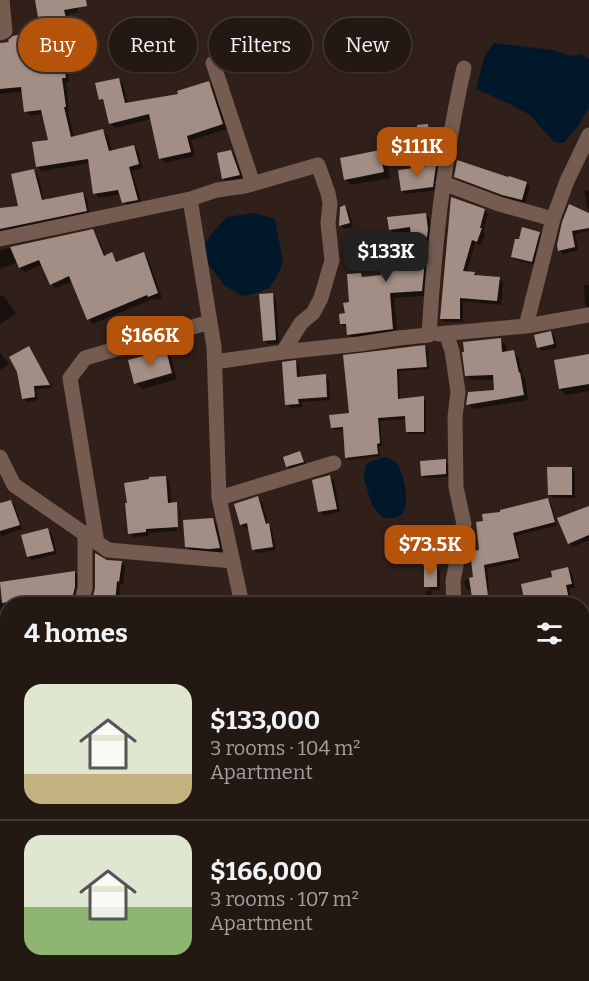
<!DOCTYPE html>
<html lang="en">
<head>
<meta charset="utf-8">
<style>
  body { margin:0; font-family:Bitter,serif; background:#2c211c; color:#f1f3f6; height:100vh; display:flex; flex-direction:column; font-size:22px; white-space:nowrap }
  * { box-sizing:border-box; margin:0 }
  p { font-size:20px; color:#a3a0a0 }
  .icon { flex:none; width:33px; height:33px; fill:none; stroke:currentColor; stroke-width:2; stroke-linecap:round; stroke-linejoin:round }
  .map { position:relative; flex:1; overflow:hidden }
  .drawer { position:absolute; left:0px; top:597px; width:590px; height:384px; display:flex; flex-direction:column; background:#241813; border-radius:24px 24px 0 0; box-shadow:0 2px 4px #0004,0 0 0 2px #413733 }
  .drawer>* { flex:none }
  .top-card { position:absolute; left:18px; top:18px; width:554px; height:54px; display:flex; gap:12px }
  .price { position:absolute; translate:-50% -51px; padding:0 14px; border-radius:12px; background:#b45309; color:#fff; font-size:20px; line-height:39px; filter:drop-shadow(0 2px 3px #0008) }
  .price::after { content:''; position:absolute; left:50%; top:36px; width:18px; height:14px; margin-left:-9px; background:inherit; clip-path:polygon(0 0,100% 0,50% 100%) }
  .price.selected { background:#222; color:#fff }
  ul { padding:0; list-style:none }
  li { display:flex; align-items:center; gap:18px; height:150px; padding:0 24px }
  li+li { border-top:2px solid #413733 }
  li span { display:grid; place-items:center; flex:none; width:168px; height:120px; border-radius:18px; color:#555 }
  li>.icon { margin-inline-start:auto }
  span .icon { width:72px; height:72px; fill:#fffc; stroke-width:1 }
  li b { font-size:26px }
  h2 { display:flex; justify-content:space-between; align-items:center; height:72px; padding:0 24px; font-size:26px }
  .chip { padding:0 21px; border-radius:27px; background:#241813; box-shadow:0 2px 4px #0004,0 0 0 2px #413733; font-size:21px; line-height:54px }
  .chip.selected { background:#b45309; color:#fff }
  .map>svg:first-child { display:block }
  .water { fill:#01172a }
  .shadow { fill:#0007 }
  .building { fill:#a28e84 }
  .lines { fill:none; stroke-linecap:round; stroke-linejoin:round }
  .street { stroke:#755c51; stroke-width:15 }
</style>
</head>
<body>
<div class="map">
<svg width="589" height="981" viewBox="0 0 589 981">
  <rect width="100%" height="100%" fill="#302019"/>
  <path class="water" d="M494 43 552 50 571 56 581 54 589 59V107L578 126 564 143 554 142 530 115 510 104 476 89 485 55Z
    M254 213 275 219 283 262 277 276 269 288 256 293 242 296 224 285 207 262 203 247 212 233 227 217Z
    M386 457C391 459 395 461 398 465 404 475 411 506 401 515 396 519 390 518 383 518L372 505 364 479 365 466 370 462Z"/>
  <path class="shadow" d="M37 0H76L78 13 68 14 75 41 63 44 69 82 66 83 69 111H68L74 138 103 131 108 136 112 152 134 146 138 151 143 168 132 171 142 204 129 207 124 202 121 194 99 198 95 193 90 163 42 171 37 166 49 141 43 114 30 116 25 111 23 92 0 94V45L11 43 41 31Z
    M118 79 123 84 128 104 180 95 208 83 213 87 227 129 191 140 195 156 165 163 160 158 152 119 115 128 110 124 105 104 101 99Z
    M427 126 430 129 432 145 387 148 384 145Z
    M231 152 235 156 243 179 227 182 223 178Z
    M380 152 386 158 390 178 351 185 345 179Z
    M435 166 439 170 436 190 406 194 402 190Z
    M33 170 38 175 44 201 82 193 87 198 90 215 0 236V210L20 207Z
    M456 176 527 183 530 187 525 203 507 198 460 180Z
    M589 190V231L575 234 578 250 563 254 559 250 558 245 589 214 584 191Z
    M453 199 484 210 488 214 483 232 485 233 481 245 475 243 467 272 474 273 477 276 499 278 503 282 501 305 463 301V322H445L441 319Z
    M345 207 349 211 353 227 344 229 340 225Z
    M425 214 430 219 432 234 431 241 426 242 428 277 426 296 394 298 397 333 353 339 348 335V328L341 324 351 303 361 274 364 278 392 275 414 257 412 232 395 234 390 229Z
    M92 231 97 236 106 257 112 254 118 263 144 254 148 259 162 298 154 300 152 299 93 324 89 319 73 281 56 288 52 284 43 264 25 272 20 268 18 262 0 269V250Z
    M539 233 543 237 536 265 516 260 512 256Z
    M584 285H589V309L585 305Z
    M2 295 7 300 16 314 0 324V297Z
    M272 295 276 299 279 343 268 344 264 340Z
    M551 333 555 337 557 348 542 351 538 347Z
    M500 340 506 345V353L513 352 518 357 523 377 525 379 528 400 473 409 468 404 495 391V380H472L467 375Z
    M425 347 428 350 429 369 399 371 400 400 423 398 426 401V434H410L407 431V419L380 421 382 446H379L380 456 349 460 346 457 344 429 335 430 332 427 351 414 345 357Z
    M29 348 32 352 52 388 36 389 38 400 27 402 23 398Z
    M0 352 9 364 0 370Z
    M165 352 171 358 177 379 142 389 136 383Z
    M589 355V391L566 395 560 389Z
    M295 362 299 366 300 378 325 376 329 380 330 400 301 402 302 407 291 408 287 404Z
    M300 453 303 457 307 466 291 470 288 466Z
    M445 461 448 464 449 477 426 478 422 475Z
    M571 468 575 472V498H553L549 494Z
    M330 477 334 480 340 512 324 515 320 511Z
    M166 478 170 482 171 504H176L178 506H176L177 531 149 533V536L133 537 129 533Z
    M258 498 262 502 268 524 272 529 276 550 257 553 253 549 250 527 245 528 241 524Z
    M548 500 551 503 557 525 516 536 521 561 487 568 489 590H468L465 586V580L475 578 481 551 502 513Z
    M11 501 15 505 22 529 2 536 0 534V505Z
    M179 506 180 508 181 531H180Z
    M213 520 219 526 225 554 193 552 186 546Z
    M589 528V540L573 547 569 543Z
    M48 530 52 534 57 554 32 560 28 557Z
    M398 538 402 542 403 559 393 560 389 556Z
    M106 561 121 562 125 566 123 585 120 584 119 604H97L93 601Z
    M436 567 440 571V590H431L434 604H426V591L430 590 426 586Z
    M568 569 572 573 575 588 569 589 573 604H527L523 585 554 578Z
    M75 572 79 577 76 603 64 604H8V665H0V599Z
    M589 646V663L582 665V647Z
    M582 677H589V740L582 742Z
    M4 704H8V719L5 716Z
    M0 744 8 759V764L0 767Z
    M589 769V803H588L582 796V771Z
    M8 786V802L6 800 4 787Z
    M582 836 584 837 587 852 582 853Z
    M589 886V901L585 888Z
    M2 890 8 898V913L3 915 0 913V891Z
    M589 921V953L582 954V923Z
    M34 974H54L56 978 49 981H38Z
    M520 974H543L545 981H515L513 975Z"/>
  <path class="building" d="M35 0H86L87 6 64 10 71 36 59 39 66 78H62L66 107H64L71 137 103 129 109 151 134 145 139 164 129 167 138 200 122 203 118 190 93 194 88 159 36 167 32 142 48 140 41 110 24 112 21 87 0 89V43L9 42 8 40 13 36 40 29Z
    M119 78 125 103 178 94 177 91 209 81 223 124 187 136 191 152 159 159 149 114 109 124 103 99 99 100 95 83Z
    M428 124 430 142 383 145 382 131 417 130V125Z
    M231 150 240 175 222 179 217 153Z
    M380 150 384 172 344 180 340 158Z
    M457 160 508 177 509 176 527 182 522 200 502 195 454 177Z
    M436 165 433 187 401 191 398 170Z
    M34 169 42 200 83 192 87 211 0 229V208L18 206 11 174Z
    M451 197 485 209 480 228H482L477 242 472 240 463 271 475 272 474 275 500 277 497 301 460 298V319H440Z
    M569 204 589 213V228L572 231 575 247 558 251 557 245 562 222Z
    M345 205 350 223 339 226 340 207Z
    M426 213 428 229 427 237 422 238 424 271 422 291 390 293 393 329 347 335 346 324H340L339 314 345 313 343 303 349 302 347 274 361 273 362 277 391 274 389 257 413 255 410 227 389 230 387 217Z
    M522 227 540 232 532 262 511 257 515 239H519Z
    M93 229 104 256 112 252 116 262 144 252 158 293 148 297 147 295 87 320 69 276 50 285 39 260 19 268 10 247Z
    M273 293 276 340 263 341 259 294Z
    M551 331 554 344 537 348 534 335Z
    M501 338 502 352 514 350 519 373 520 372 524 395 466 405 468 392 494 390 493 375 465 376 462 352H464L463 342Z
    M425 345 427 367 397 369 398 399 424 396V432H406L405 416 378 418 380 443 377 444 378 454 345 458 343 427 331 428 329 415 349 413 343 355Z
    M29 346 50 385 34 386 35 397 22 399 17 372 9 357Z
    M166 350 172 373 134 384 128 360Z
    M589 354V384L559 389 554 360Z
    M296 360 297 377 326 374 327 397 298 399 299 404 285 405 282 362Z
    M300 451 304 462 286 467 283 457Z
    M446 459V474L421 476 420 461Z
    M547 467H572V495H548Z
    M330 475 337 509 318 512 312 480Z
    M166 476 168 503 177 502 178 527 146 529V532L128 534 125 503H127L124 483 149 479V477Z
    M258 496 266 524 269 523 273 547 252 550 247 523 240 525 234 504Z
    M548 498 555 522 513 533 519 558 484 565 489 604H473L469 578 473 577 470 551 479 550 476 522 483 521 482 514 500 512V510Z
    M11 500 20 525 0 531V503Z
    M589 506V535L568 544 557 518Z
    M213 518 220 548 209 549 185 547 183 520Z
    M48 528 54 551 27 557 21 535Z
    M399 536 400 556 387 557 386 537Z
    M95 553 107 560 122 561 119 582 117 581 115 603 92 601 95 588Z
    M424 565H437V587H424Z
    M568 567 572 584 566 585 570 604H525L521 584 552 577 551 571Z
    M75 571V587L72 599 39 604 38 598 2 603 0 582Z"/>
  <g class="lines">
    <path class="street" d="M0 33 5 31 2 0
      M213 63 253 184
      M443 183 499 204 553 219
      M190 199 214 347 219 498 242 604
      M0 239 190 199 217 190 245 186 318 165 328 193 330 204 328 223 332 260 321 298 313 313 301 323 283 352
      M526 326 553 219 567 181 589 135
      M446 333 452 351 458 392 455 417 456 487 464 524 453 581 454 604
      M438 334 526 326 589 315
      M215 362 283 352 359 344 398 338 429 335C434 245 444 156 464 68
      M0 457 14 485 108 550 233 561
      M219 498 334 463
      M97 543 70 378 85 358 210 322
      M81 604 85 588V534
      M0 851 8 850
      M271 974 273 981
      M374 974 375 981
      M241 981 258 974"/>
  </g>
</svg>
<b class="price" style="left:417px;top:178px">$111K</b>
<b class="price selected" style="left:386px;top:283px">$133K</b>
<b class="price" style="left:150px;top:367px">$166K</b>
<b class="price" style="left:430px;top:576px">$73.5K</b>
<div class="top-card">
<a class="chip selected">Buy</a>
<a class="chip">Rent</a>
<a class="chip">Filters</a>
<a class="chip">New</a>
</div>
<section class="drawer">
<h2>4 homes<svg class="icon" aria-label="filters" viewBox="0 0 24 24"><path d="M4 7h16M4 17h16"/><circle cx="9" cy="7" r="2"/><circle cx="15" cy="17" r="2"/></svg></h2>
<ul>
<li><span style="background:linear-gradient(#dfe7d0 75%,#c2b280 0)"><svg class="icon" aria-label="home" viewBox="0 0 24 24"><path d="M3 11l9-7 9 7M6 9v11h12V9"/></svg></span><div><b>$133,000</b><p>3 rooms · 104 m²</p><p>Apartment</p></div></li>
<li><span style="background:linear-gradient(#dfe7d0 60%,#8fb573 0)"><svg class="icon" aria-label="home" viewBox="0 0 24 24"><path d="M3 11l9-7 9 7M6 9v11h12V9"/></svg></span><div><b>$166,000</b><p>3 rooms · 107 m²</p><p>Apartment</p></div></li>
</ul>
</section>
</div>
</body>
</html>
